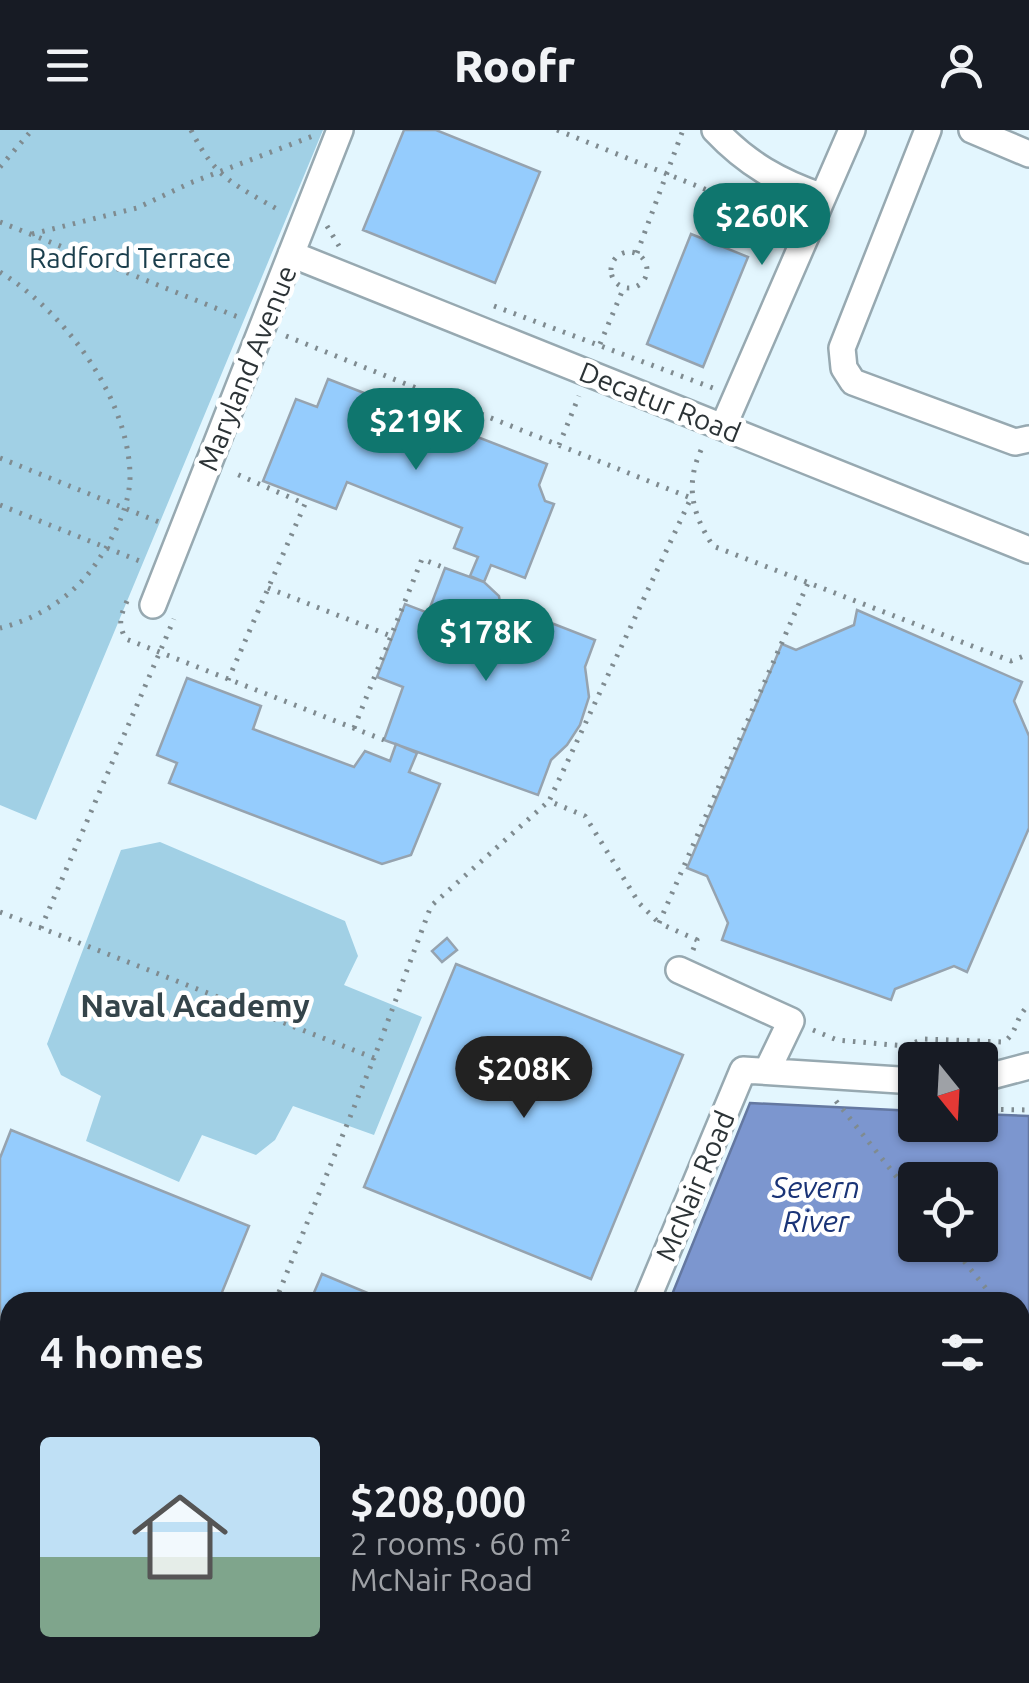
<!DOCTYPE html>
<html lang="en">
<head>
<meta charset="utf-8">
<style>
  body { margin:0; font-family:Ubuntu,sans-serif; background:#20242c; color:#f1f3f6; height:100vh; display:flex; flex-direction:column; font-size:38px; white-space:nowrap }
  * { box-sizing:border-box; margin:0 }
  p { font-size:32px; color:#9ea1a6 }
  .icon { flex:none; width:55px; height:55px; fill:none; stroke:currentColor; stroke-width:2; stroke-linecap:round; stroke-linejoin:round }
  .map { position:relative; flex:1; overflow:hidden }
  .side { position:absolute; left:0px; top:1162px; width:1030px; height:392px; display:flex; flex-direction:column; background:#171b24; border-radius:30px 30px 0 0; box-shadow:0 2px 8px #0004 }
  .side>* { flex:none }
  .needle { width:65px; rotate:162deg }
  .tools { position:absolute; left:898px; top:912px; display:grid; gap:20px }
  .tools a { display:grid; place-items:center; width:100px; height:100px; border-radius:10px; background:#171b24; box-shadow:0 2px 8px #0004; font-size:50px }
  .price { position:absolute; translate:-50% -85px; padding:0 22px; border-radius:35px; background:#0f766e; color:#fff; font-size:32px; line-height:65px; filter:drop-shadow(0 2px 5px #0008) }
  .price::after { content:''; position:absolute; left:50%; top:60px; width:30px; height:22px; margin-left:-15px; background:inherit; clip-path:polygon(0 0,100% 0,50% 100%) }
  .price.active { background:#222; color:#fff }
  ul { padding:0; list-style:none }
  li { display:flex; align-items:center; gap:30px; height:250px; padding:0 40px }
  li+li { border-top:2px solid #363941 }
  li span { display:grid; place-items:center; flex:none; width:280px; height:200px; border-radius:10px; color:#555 }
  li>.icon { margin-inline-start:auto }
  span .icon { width:120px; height:120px; fill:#fffc; stroke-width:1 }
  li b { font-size:42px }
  h2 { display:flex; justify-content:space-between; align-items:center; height:120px; padding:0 40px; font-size:42px }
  header { display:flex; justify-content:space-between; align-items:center; height:130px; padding:0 40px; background:#171b24; font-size:45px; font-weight:800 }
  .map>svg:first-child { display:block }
  .green { fill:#a1d0e5 }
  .water { fill:#7c96cf; stroke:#6478a1; stroke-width:2.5; fill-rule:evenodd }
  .building { fill:#95ccfd; stroke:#96a3af; stroke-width:2.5 }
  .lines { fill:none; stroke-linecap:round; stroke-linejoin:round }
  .minor-casing { stroke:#97a9b1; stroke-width:30 }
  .path { stroke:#7f8b90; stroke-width:5; stroke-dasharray:2.5 8; stroke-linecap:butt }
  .minor { stroke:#fff; stroke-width:25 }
  .labels { text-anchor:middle; stroke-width:9; stroke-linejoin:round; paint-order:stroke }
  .park-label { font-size:28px; fill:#1a3e4c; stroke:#fff }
  .street-label { font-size:28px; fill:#2c3336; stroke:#fff }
  .water-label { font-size:30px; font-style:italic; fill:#1a3477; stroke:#fff }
  .quarter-label { font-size:32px; font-weight:bold; fill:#34444a; stroke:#fff }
</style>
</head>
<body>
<header><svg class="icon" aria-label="menu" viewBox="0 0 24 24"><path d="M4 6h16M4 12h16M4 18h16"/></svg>Roofr<svg class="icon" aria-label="person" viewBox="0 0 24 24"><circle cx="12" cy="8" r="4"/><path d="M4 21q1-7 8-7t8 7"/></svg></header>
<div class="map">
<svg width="1029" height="1553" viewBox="0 0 1029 1553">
  <rect width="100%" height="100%" fill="#e3f6fe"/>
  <path class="green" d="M0 0H323L36 690 0 675Z
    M160 712 345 791 358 826 344 855 422 887 374 1005 293 976 275 1010 256 1025 202 1005 179 1052 86 1011 101 966 61 945 47 914 121 720Z
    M0 1396 10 1400V1545H160L157 1553H0Z"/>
  <path class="water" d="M750 973 915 981V995H980V984L1029 986V1553H227L230 1545H1020V1172H669ZM915 1050H980V1115H915Z"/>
  <path class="building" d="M404 0H436L540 42 495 153 363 100Z
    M691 104 748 127 703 237 647 214Z
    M328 249 547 334 539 355 545 371 554 374 525 448 491 435 484 452 470 446 478 427 454 418 462 398 347 352 336 379 263 351 296 269 317 277Z
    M445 438 484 452 499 466 500 473 595 510 585 537 589 567 580 595 567 615 551 630 538 665 384 610 403 557 377 547 405 474 428 483Z
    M857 480 1022 552 1014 571 1029 606V698L967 842 954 836 895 859 891 870 722 810 728 793 707 746 687 738 782 514 796 520 854 495Z
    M187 548 261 576 253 599 354 637 365 621 390 631 396 614 417 623 409 642 440 654 411 725 382 734 169 653 177 633 157 625Z
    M447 808 457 820 442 832 432 821Z
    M456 834 683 925 591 1149 364 1057Z
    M11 1000 249 1096 218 1172H10V1275L0 1271V1028Z
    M322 1144 389 1172H310Z"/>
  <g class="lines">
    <defs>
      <path id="minor" d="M715 0C747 34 779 52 823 67
        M928 0 842 218 844 238 853 252 1015 312 1029 309
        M972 0 1029 24
        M291 124 1029 420
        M723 297 852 0
        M153 475 340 0
        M679 840 791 891 767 941
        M980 949 1029 936
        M646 1172 743 940 915 951
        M0 1366 10 1370
        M202 1553 206 1545"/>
    </defs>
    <use href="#minor" class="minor-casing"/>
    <path class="path" d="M191 0C216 50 236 55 282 82
      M557 0 787 92
      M0 37 32 0
      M0 92 243 189
      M327 96 339 116
      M32 104 137 78 190 53 313 6
      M611 140a18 18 0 1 1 36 0a18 18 0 1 1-36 0Z
      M637 123 683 0
      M0 142C64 182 127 265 130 343 131 373 115 405 99 429 76 465 40 488 0 498
      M494 176 713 258
      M286 206 691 368 549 671 585 686 639 773 659 793
      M600 214 624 157
      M559 315 579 266
      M701 320C685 355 692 384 713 416L1011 531 1029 524
      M0 328 159 392
      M0 375 142 432
      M268 458 391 506
      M127 471C121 485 117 494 126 509L384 610
      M228 550 305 374 232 342
      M354 598 422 429 445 438
      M0 782 374 928 431 776 549 671
      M41 798 174 489
      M693 820 697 810 659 793 808 453
      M813 900 837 910 905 916 924 909 1004 912C1018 902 1015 887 1029 875
      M836 971 915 1070
      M980 979 1029 980
      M951 1115 997 1172
      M275 1172 374 928
      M1020 1202 1029 1213"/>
    <use href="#minor" class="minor"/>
  </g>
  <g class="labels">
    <g class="park-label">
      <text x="130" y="138">Radford Terrace</text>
    </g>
    <g class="street-label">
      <text transform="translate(247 238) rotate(-68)" y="10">Maryland Avenue</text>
      <text transform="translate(660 272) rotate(22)" y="10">Decatur Road</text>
      <text transform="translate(695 1056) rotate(-67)" y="10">McNair Road</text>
    </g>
    <g class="water-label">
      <text x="816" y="1068">Severn<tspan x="816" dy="34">River</tspan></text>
    </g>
    <g class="quarter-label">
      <text x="195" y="887">Naval Academy</text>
    </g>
  </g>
</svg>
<div class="tools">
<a><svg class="needle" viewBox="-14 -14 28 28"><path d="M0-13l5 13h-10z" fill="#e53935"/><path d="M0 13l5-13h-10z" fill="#9ea1a6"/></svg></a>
<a><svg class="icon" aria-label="locate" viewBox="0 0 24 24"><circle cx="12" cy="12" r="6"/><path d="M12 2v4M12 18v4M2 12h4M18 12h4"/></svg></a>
</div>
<b class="price" style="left:762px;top:138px">$260K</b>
<b class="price" style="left:416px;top:343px">$219K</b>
<b class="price" style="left:486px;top:554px">$178K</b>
<b class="price active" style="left:524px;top:991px">$208K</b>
<section class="side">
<h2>4 homes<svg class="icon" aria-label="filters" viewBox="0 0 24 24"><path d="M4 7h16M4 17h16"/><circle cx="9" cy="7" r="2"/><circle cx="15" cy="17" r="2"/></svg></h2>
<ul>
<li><span style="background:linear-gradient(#bfe0f5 60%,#7fa58c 0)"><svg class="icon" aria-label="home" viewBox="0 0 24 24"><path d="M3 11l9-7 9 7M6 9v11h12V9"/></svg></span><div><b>$208,000</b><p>2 rooms · 60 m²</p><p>McNair Road</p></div></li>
</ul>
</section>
</div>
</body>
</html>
